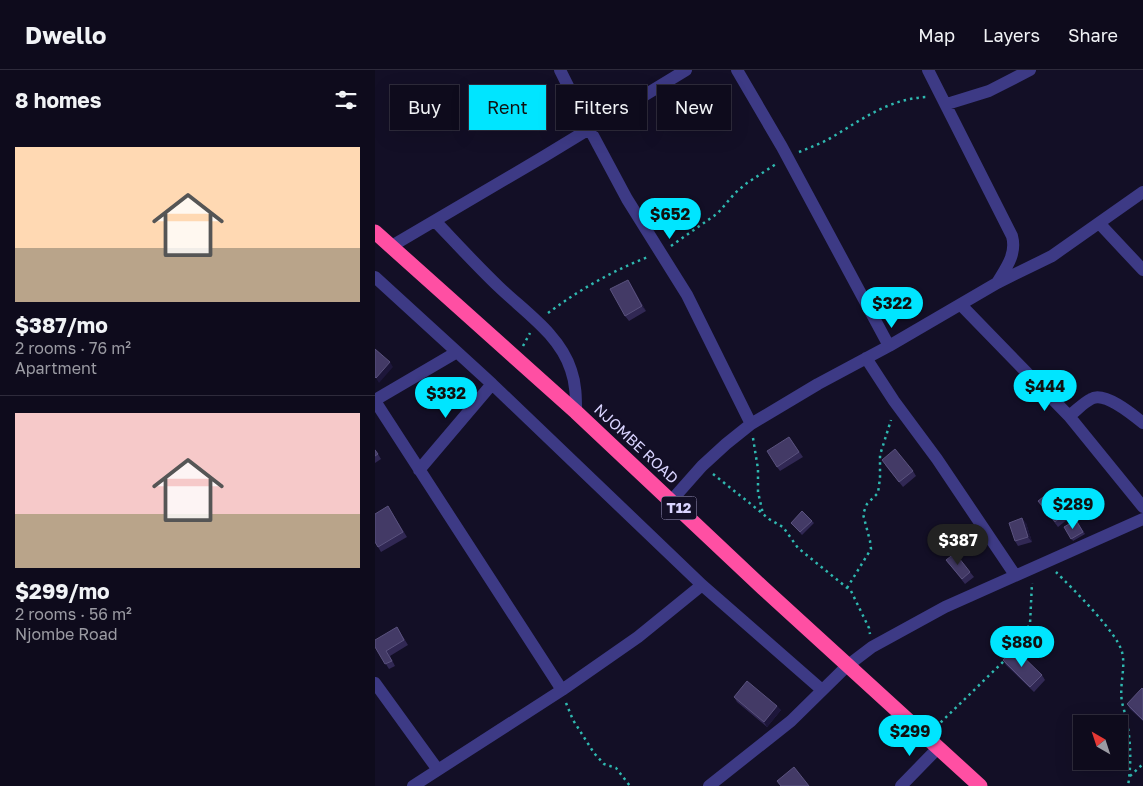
<!DOCTYPE html>
<html lang="en">
<head>
<meta charset="utf-8">
<style>
  body { margin:0; font-family:"Golos Text",sans-serif; background:#1c1929; color:#f1f3f6; height:100vh; display:flex; flex-direction:column; font-size:19px; white-space:nowrap }
  * { box-sizing:border-box; margin:0 }
  p { font-size:16px; color:#9b9ba3 }
  .icon { flex:none; width:28px; height:28px; fill:none; stroke:currentColor; stroke-width:2; stroke-linecap:round; stroke-linejoin:round }
  .map { position:relative; flex:1; overflow:hidden }
  .panel { display:flex; flex-direction:column; background:#0e0b1c; width:375px }
  .panel>* { flex:none }
  .banner { position:absolute; left:15px; top:15px; width:475px; height:45px; display:flex; gap:10px }
  .needle { width:32px; rotate:321deg }
  .controls { position:absolute; left:698px; top:645px; display:grid; gap:10px }
  .controls a { display:grid; place-items:center; width:55px; height:55px; border-radius:0px; background:#0e0b1c; box-shadow:0 5px 20px #0002,0 0 0 1px #2e2b3b; font-size:25px }
  .price { position:absolute; translate:-50% -42px; padding:0 11px; border-radius:18px; background:#00e5ff; color:#111; font-size:16px; line-height:32px; filter:drop-shadow(0 1px 2px #0008) }
  .price::after { content:''; position:absolute; left:50%; top:30px; width:15px; height:11px; margin-left:-8px; background:inherit; clip-path:polygon(0 0,100% 0,50% 100%) }
  .price.active { background:#222; color:#fff }
  ul { padding:0; list-style:none }
  li { display:grid; align-content:center; gap:10px; height:265px; padding:0 15px }
  li+li { border-top:1px solid #2e2b3b }
  li span { display:grid; place-items:center; height:155px; border-radius:0px; color:#555 }
  li>.icon { margin-inline-start:auto }
  span .icon { width:90px; height:90px; fill:#fffc; stroke-width:1 }
  li b { font-size:21px }
  h2 { display:flex; justify-content:space-between; align-items:center; height:60px; padding:0 15px; font-size:21px }
  .tag { padding:0 18px; border-radius:0px; background:#0e0b1c; box-shadow:0 5px 20px #0002,0 0 0 1px #2e2b3b; font-size:18px; line-height:45px }
  .tag.active { background:#00e5ff; color:#111 }
  header { display:flex; align-items:center; gap:30px; box-sizing:border-box; height:70px; padding:0 25px; background:#0e0b1c; border-bottom:1px solid #2e2b3b }
  header strong { font-size:24px }
  nav { display:flex; gap:28px; margin-inline-start:auto; font-size:18px }
  main { display:flex; flex:1; min-height:0 }
  .map>svg:first-child { display:block }
  .lines { fill:none; stroke-linecap:round; stroke-linejoin:round }
  .path { stroke:#2fb8b0; stroke-width:2.5; stroke-dasharray:2.5 4; stroke-linecap:butt }
  .street { stroke:#3d3a85; stroke-width:12 }
  .highway { stroke:#ff4fa3; stroke-width:15 }
  .wall { fill:#312854 }
  .shaded-wall { fill:#1d163a }
  .building { fill:#433a66; stroke:#5a527e }
  .labels { text-anchor:middle; stroke-width:4; stroke-linejoin:round; paint-order:stroke }
  .shield { fill:#130f26; stroke:#9e99be; stroke-width:1 }
  .shield-label { font-size:14px; font-weight:bold; fill:#d9d4ff }
  .street-label { font-size:15px; fill:#d9d4ff; stroke:#130f26 }
</style>
</head>
<body>
<header>
<strong>Dwello</strong>
<nav><a>Map</a><a>Layers</a><a>Share</a></nav>
</header>
<main>
<section class="panel">
<h2>8 homes<svg class="icon" aria-label="filters" viewBox="0 0 24 24"><path d="M4 7h16M4 17h16"/><circle cx="9" cy="7" r="2"/><circle cx="15" cy="17" r="2"/></svg></h2>
<ul>
<li><span style="background:linear-gradient(#ffd9b3 65%,#b9a48a 0)"><svg class="icon" aria-label="home" viewBox="0 0 24 24"><path d="M3 11l9-7 9 7M6 9v11h12V9"/></svg></span><div><b>$387/mo</b><p>2 rooms · 76 m²</p><p>Apartment</p></div></li>
<li><span style="background:linear-gradient(#f6c9c9 65%,#b9a48a 0)"><svg class="icon" aria-label="home" viewBox="0 0 24 24"><path d="M3 11l9-7 9 7M6 9v11h12V9"/></svg></span><div><b>$299/mo</b><p>2 rooms · 56 m²</p><p>Njombe Road</p></div></li>
</ul>
</section>
<div class="map">
<svg width="768" height="716" viewBox="0 0 768 716">
  <rect width="100%" height="100%" fill="#130f26"/>
  <g class="lines">
    <path class="path" d="M424 82C436 77 448 73 459 66 489 48 516 28 553 27
      M296 176 343 143 360 123 372 113 401 94
      M173 243C204 220 237 201 273 187
      M148 276 155 263
      M378 368 383 399V422L388 444 394 449 408 457 423 478 476 521 494 558 495 564
      M338 404 387 443
      M681 502C697 518 742 562 747 582 751 598 744 615 747 632 749 641 752 649 753 658 756 677 756 697 753 716
      M472 518 496 479 495 471 488 444 492 434 503 423 505 408V385L516 350
      M639 580 655 554 657 513
      M191 633 198 650 219 683 229 694 241 698 255 716
      M561 657 630 590
      M755 706 768 694"/>
    <path class="street" d="M185 0 214 58 252 129 312 225 376 354
      M362 0 407 77 514 276
      M553 0 637 166C642 184 631 198 622 213
      M572 34 614 21 655 0
      M60 151C81 173 102 196 124 217 150 242 185 265 196 300 201 314 201 328 201 342
      M724 153 768 200
      M15 177 168 87 311 0
      M0 207 117 314 327 515 447 620
      M586 235 694 346 768 437
      M491 288 519 331 562 389 640 505
      M0 330 82 282
      M0 331 187 620
      M694 346C701 341 708 333 716 329 729 321 757 344 768 353
      M44 400 117 314
      M296 431 327 396 351 374 376 354 443 314 514 276 622 213 677 186 768 122
      M0 613 63 700
      M38 716 187 620 263 567 327 515
      M334 716 416 651 472 596 497 577 570 537 768 449
      M526 716 563 678"/>
    <path class="highway" d="M0 162 201 342 388 518 605 716"/>
  </g>
  <path class="wall" d="M253 210 271 241 254 251 250 246Z
    M414 367 428 387 405 401 402 397Z
    M0 379 6 389 0 393Z
    M510 395 538 401 541 406 528 417Z
    M663 431 689 444 693 449 683 457Z
    M13 436 32 467 6 482 0 472Z
    M701 450 710 464 698 471 689 457Z
    M437 451 439 453 427 465 416 453Z
    M651 453 657 472 643 476 640 471Z
    M571 490 595 502 599 507 590 514Z
    M22 557 33 575 15 586 20 596 14 599 0 577Z
    M628 590 667 605 670 610 659 622 631 595Z
    M768 619V651L755 639 752 634Z
    M359 627 406 640 392 657 362 632Z"/>
  <path class="shaded-wall" d="M253 210 256 214 271 241 267 236Z
    M15 292 18 297 4 313 1 308Z
    M647 448 651 453 657 472 653 467Z
    M402 636 406 640 392 657 389 652Z"/>
  <path class="building" d="M253 210 267 236 250 246 235 219Z
    M0 279 15 292 1 308 0 307Z
    M414 367 424 382 402 397 392 381Z
    M520 379 538 401 524 412 507 390Z
    M0 380 3 384 0 386Z
    M672 424 689 444 680 452 663 431Z
    M13 436 28 462 3 477 0 472V444Z
    M427 441 437 451 425 462 416 453Z
    M647 448 653 467 640 471 634 453Z
    M701 450 708 462 696 469 689 457Z
    M580 483 595 502 587 509 571 490Z
    M22 557 29 570 11 581 17 591 10 594 0 577V570Z
    M639 578 667 605 655 617 628 590Z
    M372 611 402 636 389 652 359 627Z
    M767 618 768 619V650L752 634Z
    M419 697 434 716H406L402 711Z"/>
  <g class="labels">
    <rect class="shield" x="286.5" y="426.5" width="35" height="23" rx="4"/>
    <g class="shield-label">
      <text x="304" y="443">T12</text>
    </g>
    <g class="street-label">
      <text transform="translate(261 374) rotate(43)" y="5">NJOMBE ROAD</text>
    </g>
  </g>
</svg>
<div class="controls">
<a><svg class="needle" viewBox="-14 -14 28 28"><path d="M0-13l5 13h-10z" fill="#e53935"/><path d="M0 13l5-13h-10z" fill="#9b9ba3"/></svg></a>
</div>
<b class="price" style="left:295px;top:170px">$652</b>
<b class="price" style="left:517px;top:259px">$322</b>
<b class="price" style="left:670px;top:342px">$444</b>
<b class="price" style="left:71px;top:349px">$332</b>
<b class="price" style="left:698px;top:460px">$289</b>
<b class="price active" style="left:583px;top:496px">$387</b>
<b class="price" style="left:647px;top:598px">$880</b>
<b class="price" style="left:535px;top:687px">$299</b>
<div class="banner">
<a class="tag">Buy</a>
<a class="tag active">Rent</a>
<a class="tag">Filters</a>
<a class="tag">New</a>
</div>
</div>
</main>
</body>
</html>
